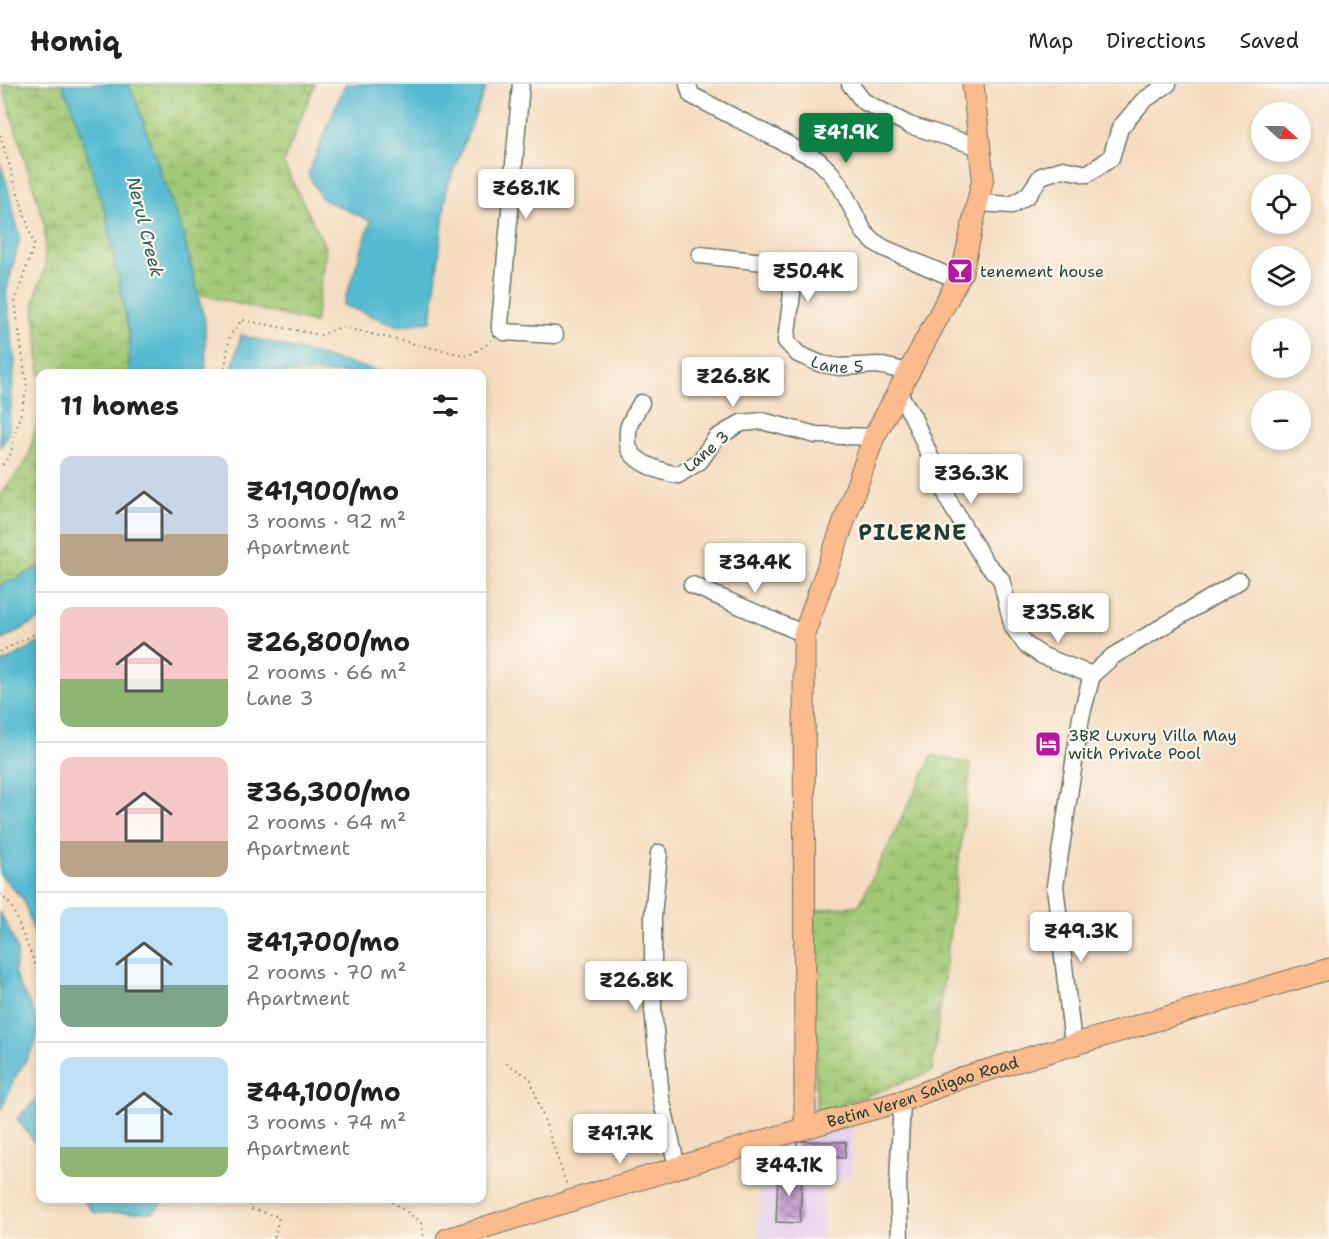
<!DOCTYPE html>
<html lang="en">
<head>
<meta charset="utf-8">
<style>
  body { margin:0; font-family:"Shantell Sans",sans-serif; background:#f2f2f2; color:#202124; height:100vh; display:flex; flex-direction:column; font-size:22px; white-space:nowrap }
  * { box-sizing:border-box; margin:0 }
  p { font-size:20px; color:#757577 }
  .icon { flex:none; width:33px; height:33px; fill:none; stroke:currentColor; stroke-width:2; stroke-linecap:round; stroke-linejoin:round }
  .map { position:relative; flex:1; overflow:hidden }
  .drawer { position:absolute; left:36px; top:285px; width:450px; height:834px; display:flex; flex-direction:column; background:#fff; border-radius:12px; box-shadow:0 3px 9px #0003 }
  .drawer>* { flex:none }
  .needle { width:39px; rotate:111deg }
  .controls { position:absolute; left:1251px; top:18px; display:grid; gap:12px }
  .controls a { display:grid; place-items:center; width:60px; height:60px; border-radius:50%; background:#fff; box-shadow:0 3px 9px #0003; font-size:30px }
  .price { position:absolute; translate:-50% -51px; padding:0 14px; border-radius:6px; background:#fff; color:#222; font-size:20px; line-height:39px; filter:drop-shadow(0 2px 3px #0008) }
  .price::after { content:''; position:absolute; left:50%; top:36px; width:18px; height:14px; margin-left:-9px; background:inherit; clip-path:polygon(0 0,100% 0,50% 100%) }
  .price.on { background:#0b8043; color:#fff }
  ul { padding:0; list-style:none }
  li { display:flex; align-items:center; gap:18px; height:150px; padding:0 24px }
  li+li { border-top:2px solid #e0e0e0 }
  li span { display:grid; place-items:center; flex:none; width:168px; height:120px; border-radius:12px; color:#555 }
  li>.icon { margin-inline-start:auto }
  span .icon { width:72px; height:72px; fill:#fffc; stroke-width:1 }
  li b { font-size:26px }
  h2 { display:flex; justify-content:space-between; align-items:center; height:72px; padding:0 24px; font-size:26px }
  header { display:flex; align-items:center; gap:36px; box-sizing:border-box; height:84px; padding:0 30px; background:#fff; border-bottom:2px solid #e0e0e0 }
  header strong { font-size:28px }
  nav { display:flex; gap:33px; margin-inline-start:auto; font-size:21px }
  .map>svg:first-child { display:block }
  .built { fill:#e7d2ef }
  .wetland { fill:url(#wetland-marsh); stroke:#608354; stroke-width:1.5 }
  .water { fill:#53bad1; stroke:#397c82; stroke-width:1.5 }
  .building { fill:url(#building-cross-hatch) }
  .lines { fill:none; stroke-linecap:round; stroke-linejoin:round }
  .minor-casing { stroke:#6a7565; stroke-width:19 }
  .major-casing { stroke:#6a7565; stroke-width:23 }
  .path { stroke:#6a7565; stroke-width:2; stroke-dasharray:1.5 4.5; stroke-linecap:butt }
  .minor { stroke:#fff; stroke-width:16 }
  .major { stroke:#fbbb8d; stroke-width:21 }
  .labels { text-anchor:middle; stroke-width:4.5; stroke-linejoin:round; paint-order:stroke }
  .poi-label { font-size:16px; fill:#1f3d34; stroke:#fbf7ec; text-anchor:start }
  .street-label { font-size:16px; fill:#1f3d34; stroke:#fbf7ec }
  .water-label { font-size:18px; font-style:italic; fill:#2c5c5b; stroke:#fbf7ec }
  .district-label { font-size:22px; font-weight:bold; letter-spacing:1.5px; fill:#1f3d34; stroke:#fbf7ec }
</style>
</head>
<body>
<header>
<strong>Homiq</strong>
<nav><a>Map</a><a>Directions</a><a>Saved</a></nav>
</header>
<div class="map">
<svg width="1329" height="1155" viewBox="0 0 1329 1155">
  <defs>
    <pattern id="wetland-marsh" width="20" height="14" patternUnits="userSpaceOnUse" patternTransform="scale(1.5)"><rect width="20" height="14" fill="#a1c974"/><path d="M1 5h8M5 5V1M11 12h8M15 12V8" fill="none" stroke="#83a460"/></pattern>
    <pattern id="building-cross-hatch" width="8" height="8" patternUnits="userSpaceOnUse" patternTransform="scale(1.5)"><rect width="8" height="8" fill="#c69dd1"/><path d="M0 0l8 8M0 8l8-8" fill="none" stroke="#a081aa"/></pattern>
  </defs>
  <rect width="100%" height="100%" fill="#fbf7ec"/>
  <filter id="ink" filterUnits="userSpaceOnUse"><feTurbulence type="fractalNoise" baseFrequency=".0167" numOctaves="2"/><feDisplacementMap in="SourceGraphic" scale="12" xChannelSelector="R" yChannelSelector="G"/><feConvolveMatrix kernelMatrix="1 2 1 2 8 2 1 2 1" color-interpolation-filters="sRGB"/></filter>
  <filter id="wash" filterUnits="userSpaceOnUse"><feTurbulence type="fractalNoise" baseFrequency=".008" numOctaves="4" result="noise"/><feDisplacementMap in="SourceGraphic" scale="24" xChannelSelector="R" yChannelSelector="G"/><feGaussianBlur stdDeviation="1.35" result="paint"/><feColorMatrix in="noise" values="0 0 0 0 0 0 0 0 0 0 0 0 0 0 0 0 0 1.4 0 .05"/><feComposite in="paint" operator="in"/></filter>
  <g filter="url(#wash)">
    <rect width="100%" height="100%" fill="#f5dcc0"/>
    <path class="built" d="M853 1042 850 1096 824 1099 822 1155H759L760 1066Z"/>
    <path class="wetland" d="M2 0H62L71 19 107 134 129 250V289L40 290V293L34 217 45 184V142Z
      M128 0H315L283 79 326 164 315 239 198 210 184 154 136 17Z
      M40 328V482L20 493 0 501V411L27 377Z
      M933 671 971 681 932 987 816 1031 813 827 859 821Z"/>
    <path class="water" d="M62 0H128L136 17 184 154 205 238 206 289H129V250L107 134 71 19Z
      M345 0H487L447 104 431 237 399 242 343 221 371 137 322 115 308 90Z
      M0 78 7 101 20 153 6 209 15 278 8 352 0 363Z
      M241 251 385 289H231Z
      M40 482V535L0 557V501L20 493Z
      M40 558V866L23 815 0 790V580Z
      M0 828C6 840 14 854 17 867 18 874 14 882 15 889 16 900 31 919 35 931 46 957 23 976 13 998 8 1007 6 1018 0 1027Z
      M40 1012V1064L17 1035Z
      M82 1115H167L153 1128 94 1129Z"/>
    <g id="blocks">
      <path class="building" d="M797 1057 846 1058 845 1074 796 1072Z
        M778 1087 802 1088 800 1139 776 1138Z"/>
    </g>
  </g>
  <g filter="url(#ink)">
    <use href="#blocks" fill-opacity="0" stroke="#6a7565" stroke-width="1.5"/>
    <g class="lines">
      <defs>
        <g id="minor">
          <path d="M521 0 500 240V245L504 248 555 251"/>
          <path d="M688 0 691 11 818 76 831 89 841 103 864 148 873 157 884 164 958 196"/>
          <path d="M850 0 863 17 909 41 980 63"/>
          <path d="M978 119 1012 121 1028 111 1041 92 1063 85 1087 90 1111 74 1120 44 1143 17 1168 0"/>
          <path id="s1" d="M700 171 764 178 786 188 792 210 786 257 798 270 821 280 839 283 878 281 909 288"/>
          <path d="M898 308 913 333 951 421 985 478 1001 495 1013 543 1026 561 1043 572 1092 591"/>
          <path d="M641 319C637 327 630 336 628 345 628 350 627 360 629 364 635 380 663 388 678 391L700 377 716 354 741 339 762 337 816 351 874 353"/>
          <path d="M692 501 804 550"/>
          <path d="M659 769 653 832V925L661 1014 677 1083"/>
          <path d="M1073 961 1055 802 1081 633 1092 591 1113 572 1239 497"/>
          <path d="M900 1155 898 1099 902 1017"/>
        </g>
        <g id="major">
          <path d="M805 1044 804 550 874 353 962 188 983 94 973 0"/>
          <path id="s2" d="M447 1155 805 1044 902 1017 961 994 1329 885"/>
        </g>
      </defs>
      <use href="#minor" class="minor-casing"/>
      <use href="#major" class="major-casing"/>
      <path class="path" d="M0 51 34 161 15 218 27 304 10 371 0 384
        M224 290 230 251 242 236 321 251 341 243 468 272 486 261 491 256
        M0 568 40 547
        M0 810 11 821 40 892
        M506 979 530 994 567 1102
        M248 1114 251 1125 279 1133 274 1155
        M387 1114 421 1138 424 1155"/>
      <use href="#minor" class="minor"/>
      <use href="#major" class="major"/>
    </g>
  </g>
  <defs>
    <symbol id="bar-square" viewBox="-11 -11 22 22"><rect x="-9" y="-9" width="18" height="18" rx="4" fill="#b5179e" stroke="#fbf7ec"/><path d="M-6-5H6L.8 .8V4.5H3.5V6h-7V4.5H-.8V.8Z" fill="#fff"/></symbol>
    <symbol id="hotel-square" viewBox="-11 -11 22 22"><rect x="-9" y="-9" width="18" height="18" rx="4" fill="#b5179e" stroke="#fbf7ec"/><path d="M-6-4.5h1.5V1H6V5H4.5V3h-9V5H-6ZM-4 0a1.8 1.8 0 1 1 3.6 0ZM.5 0V-2.5h3Q6-2.5 6 0Z" fill="#fff"/></symbol>
  </defs>
  <g fill-rule="evenodd">
    <use href="#bar-square" x="945" y="172" width="30" height="30"/>
    <use href="#hotel-square" x="1033" y="645" width="30" height="30"/>
  </g>
  <g class="labels">
    <g class="poi-label">
      <text x="980" y="193">tenement house</text>
      <text x="1068" y="657">3BR Luxury Villa May<tspan x="1068" dy="18">with Private Pool</tspan></text>
    </g>
    <g class="street-label">
      <text dy="6" stroke="none"><textPath href="#s1" startOffset="218">Lane 5</textPath></text>
      <text transform="translate(706 367) rotate(-41)" y="6">Lane 3</text>
      <text dy="6" stroke="none"><textPath href="#s2" startOffset="498">Betim Veren Saligao Road</textPath></text>
    </g>
    <g class="water-label">
      <text transform="translate(145 143) rotate(76)" y="6">Nerul Creek</text>
    </g>
    <g class="district-label">
      <text x="913" y="456">PILERNE</text>
    </g>
  </g>
</svg>
<div class="controls">
<a><svg class="needle" viewBox="-14 -14 28 28"><path d="M0-13l5 13h-10z" fill="#e53935"/><path d="M0 13l5-13h-10z" fill="#757577"/></svg></a>
<a><svg class="icon" aria-label="locate" viewBox="0 0 24 24"><circle cx="12" cy="12" r="6"/><path d="M12 2v4M12 18v4M2 12h4M18 12h4"/></svg></a>
<a><svg class="icon" aria-label="layers" viewBox="0 0 24 24"><path d="M12 4l9 5-9 5-9-5zM3 14l9 5 9-5"/></svg></a>
<a>+</a>
<a>−</a>
</div>
<b class="price on" style="left:846px;top:80px">₹41.9K</b>
<b class="price" style="left:526px;top:136px">₹68.1K</b>
<b class="price" style="left:808px;top:219px">₹50.4K</b>
<b class="price" style="left:733px;top:324px">₹26.8K</b>
<b class="price" style="left:971px;top:421px">₹36.3K</b>
<b class="price" style="left:755px;top:510px">₹34.4K</b>
<b class="price" style="left:1058px;top:560px">₹35.8K</b>
<b class="price" style="left:1081px;top:879px">₹49.3K</b>
<b class="price" style="left:636px;top:928px">₹26.8K</b>
<b class="price" style="left:620px;top:1081px">₹41.7K</b>
<b class="price" style="left:789px;top:1113px">₹44.1K</b>
<section class="drawer">
<h2>11 homes<svg class="icon" aria-label="filters" viewBox="0 0 24 24"><path d="M4 7h16M4 17h16"/><circle cx="9" cy="7" r="2"/><circle cx="15" cy="17" r="2"/></svg></h2>
<ul>
<li><span style="background:linear-gradient(#c9d6e8 65%,#b9a48a 0)"><svg class="icon" aria-label="home" viewBox="0 0 24 24"><path d="M3 11l9-7 9 7M6 9v11h12V9"/></svg></span><div><b>₹41,900/mo</b><p>3 rooms · 92 m²</p><p>Apartment</p></div></li>
<li><span style="background:linear-gradient(#f6c9c9 60%,#8fb573 0)"><svg class="icon" aria-label="home" viewBox="0 0 24 24"><path d="M3 11l9-7 9 7M6 9v11h12V9"/></svg></span><div><b>₹26,800/mo</b><p>2 rooms · 66 m²</p><p>Lane 3</p></div></li>
<li><span style="background:linear-gradient(#f6c9c9 70%,#b9a48a 0)"><svg class="icon" aria-label="home" viewBox="0 0 24 24"><path d="M3 11l9-7 9 7M6 9v11h12V9"/></svg></span><div><b>₹36,300/mo</b><p>2 rooms · 64 m²</p><p>Apartment</p></div></li>
<li><span style="background:linear-gradient(#bfe0f5 65%,#7fa58c 0)"><svg class="icon" aria-label="home" viewBox="0 0 24 24"><path d="M3 11l9-7 9 7M6 9v11h12V9"/></svg></span><div><b>₹41,700/mo</b><p>2 rooms · 70 m²</p><p>Apartment</p></div></li>
<li><span style="background:linear-gradient(#bfe0f5 75%,#8fb573 0)"><svg class="icon" aria-label="home" viewBox="0 0 24 24"><path d="M3 11l9-7 9 7M6 9v11h12V9"/></svg></span><div><b>₹44,100/mo</b><p>3 rooms · 74 m²</p><p>Apartment</p></div></li>
</ul>
</section>
</div>
</body>
</html>
